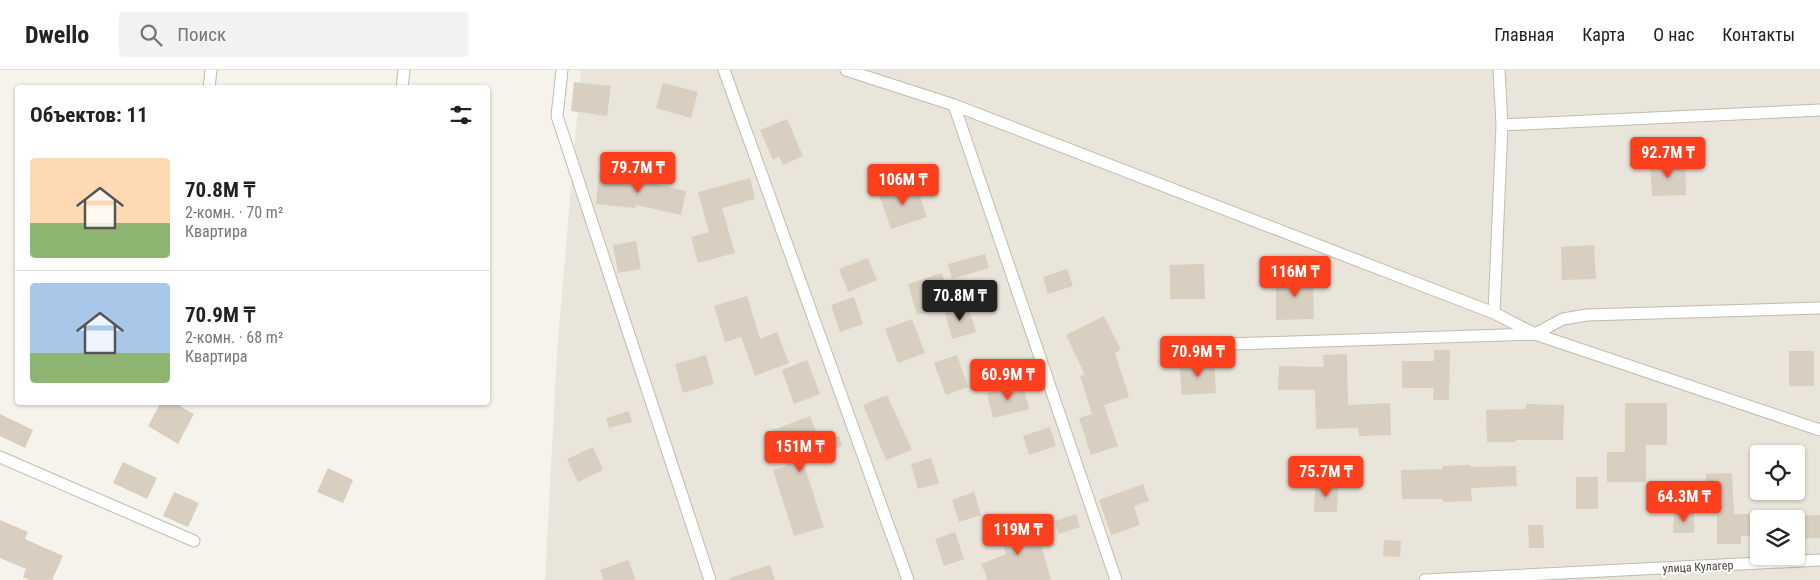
<!DOCTYPE html>
<html lang="ru">
<head>
<meta charset="utf-8">
<style>
  body { margin:0; font-family:"Roboto Condensed",sans-serif; background:#f2f2f2; color:#222; height:100vh; display:flex; flex-direction:column; font-size:19px; white-space:nowrap }
  * { box-sizing:border-box; margin:0 }
  p { font-size:16px; color:#767676 }
  .icon { flex:none; width:28px; height:28px; fill:none; stroke:currentColor; stroke-width:2; stroke-linecap:round; stroke-linejoin:round }
  .map { position:relative; flex:1; overflow:hidden }
  .sheet { position:absolute; left:15px; top:15px; width:475px; height:320px; display:flex; flex-direction:column; background:#fff; border-radius:5px; box-shadow:0 1px 4px #0004 }
  .sheet>* { flex:none }
  .fabs { position:absolute; left:1750px; top:375px; display:grid; gap:10px }
  .fabs a { display:grid; place-items:center; width:55px; height:55px; border-radius:5px; background:#fff; box-shadow:0 1px 4px #0004; font-size:25px }
  .price { position:absolute; translate:-50% -42px; padding:0 11px; border-radius:5px; background:#fc3f1d; color:#fff; font-size:16px; line-height:32px; filter:drop-shadow(0 1px 2px #0008) }
  .price::after { content:''; position:absolute; left:50%; top:30px; width:15px; height:11px; margin-left:-8px; background:inherit; clip-path:polygon(0 0,100% 0,50% 100%) }
  .price.active { background:#222; color:#fff }
  ul { padding:0; list-style:none }
  li { display:flex; align-items:center; gap:15px; height:125px; padding:0 15px }
  li+li { border-top:1px solid #e0e0e0 }
  li span { display:grid; place-items:center; flex:none; width:140px; height:100px; border-radius:5px; color:#555 }
  li>.icon { margin-inline-start:auto }
  span .icon { width:60px; height:60px; fill:#fffc; stroke-width:1 }
  li b { font-size:21px }
  h2 { display:flex; justify-content:space-between; align-items:center; height:60px; padding:0 15px; font-size:21px }
  header { display:flex; align-items:center; gap:30px; box-sizing:border-box; height:70px; padding:0 25px; background:#fff; border-bottom:1px solid #e0e0e0 }
  header strong { font-size:24px }
  nav { display:flex; gap:28px; margin-inline-start:auto; font-size:18px }
  .search { width:350px; height:45px; background:#f2f2f2; display:flex; align-items:center; gap:12px; box-sizing:border-box; padding:0 18px; border-radius:5px; color:#767676; font-size:19px }
  .map>svg:first-child { display:block }
  .residential { fill:#eae5da; fill-rule:evenodd }
  .building { fill:#d8cfc1 }
  .lines { fill:none; stroke-linecap:round; stroke-linejoin:round }
  .minor-casing { stroke:#c2bbae; stroke-width:13 }
  .minor { stroke:#fff; stroke-width:11 }
  .labels { text-anchor:middle; stroke-width:4; stroke-linejoin:round; paint-order:stroke }
  .street-label { font-size:12px; fill:#4b4439; stroke:#fff }
</style>
</head>
<body>
<header>
<strong>Dwello</strong>
<div class="search"><svg class="icon" aria-label="search" viewBox="0 0 24 24"><circle cx="10" cy="10" r="6"/><path d="M15 15l6 6"/></svg>Поиск</div>
<nav><a>Главная</a><a>Карта</a><a>О нас</a><a>Контакты</a></nav>
</header>
<div class="map">
<svg width="1820" height="510" viewBox="0 0 1820 510">
  <rect width="100%" height="100%" fill="#f6f3ec"/>
  <path class="residential" d="M581 0H1820V510H545L557 282ZM1759 384H1796V421H1759ZM1759 449H1796V486H1759Z"/>
  <path class="building" d="M574 12 611 16 607 46 571 41Z
    M663 13 698 22 691 48 656 38Z
    M787 49 803 86 783 95 779 87 773 90 760 60Z
    M1685 92 1686 125 1652 126 1650 93Z
    M599 103 638 107V110L686 121 681 145 636 135 635 138 596 134Z
    M750 108 755 129 722 138 735 183 698 193 691 167 709 162 698 122Z
    M915 112 927 147 891 159 879 124Z
    M636 171 641 199 618 203 613 175Z
    M1594 175 1596 209 1562 210 1561 177Z
    M985 184 989 198 952 209 948 194Z
    M868 188 877 210 848 222 839 199Z
    M1204 194 1205 229H1170V195Z
    M1067 199 1073 216 1048 224 1043 207Z
    M942 203 952 235 917 245 908 214Z
    M1276 207H1313L1314 249 1276 250Z
    M747 226 760 269 777 262 789 293 755 306 741 267 725 272 714 236Z
    M854 227 863 254 840 262 831 235Z
    M968 236 976 262 952 269 945 242Z
    M1104 246 1121 280 1115 283 1129 327 1104 335 1118 376 1091 385 1079 348 1092 344 1080 306 1085 305 1066 265Z
    M912 249 925 283 898 293 885 259Z
    M1434 280H1450L1449 330H1433L1434 318H1402V291H1434Z
    M1789 281H1814V316H1789Z
    M1347 284 1348 335 1390 333 1391 365 1359 366 1358 358 1316 359 1315 320H1278L1279 296 1324 297 1323 285Z
    M706 285 714 314 683 323 675 294Z
    M957 285 968 317 946 325 934 293Z
    M807 290 820 324 794 334 782 300Z
    M1214 290 1216 323 1182 325 1179 293Z
    M1023 314 1029 339 993 348 987 323Z
    M887 325 912 380 886 390 863 335Z
    M161 332H173L194 344 178 374 148 356Z
    M1625 333H1667V375H1646V412H1607V382H1625Z
    M1526 334 1564 335 1563 370H1516V372H1487L1486 340 1526 339Z
    M629 341 632 352 609 358 606 348Z
    M0 344 33 360 25 378 0 366Z
    M810 346 820 372 839 366 842 376 803 391 824 457 794 466 773 400 787 396 773 360Z
    M1050 357 1056 376 1029 385 1023 366Z
    M593 377 603 400 578 412 567 389Z
    M931 388 939 413 918 419 911 394Z
    M123 392 157 408 147 429 113 413Z
    M1470 395 1471 397 1516 396 1517 416 1471 418 1472 431 1443 432V429H1402L1401 400 1442 399V396Z
    M328 398 353 410 343 433 317 422Z
    M1732 403 1734 444H1759V466H1741V474H1717V441H1708L1706 404Z
    M1576 407H1598V439H1576Z
    M1143 414 1149 431 1134 436 1140 455 1111 465 1099 430Z
    M1315 414 1338 415 1337 442H1314Z
    M174 422 199 433 188 457 163 446Z
    M974 422 981 445 959 452 952 430Z
    M1674 442H1694V463H1673Z
    M1076 444 1080 457 1059 464 1055 451Z
    M1820 445V468H1796V446Z
    M1026 448 1035 476 1041 474 1051 510H988L981 494 1006 484 997 457Z
    M0 450 28 462 25 469 63 486 52 510H30L23 507 26 499 0 488Z
    M1528 455H1543L1544 478H1529Z
    M955 462 964 489 944 496 935 469Z
    M1384 470 1401 471 1400 487 1383 486Z
    M628 490 636 510H604L600 500Z
    M770 495 775 510H730V508Z"/>
  <g class="lines">
    <defs>
      <path id="minor" d="M562 0 557 46 710 510
        M724 0 908 510
        M846 0 954 35 1494 243 1535 264 1820 360
        M209 18 211 0
        M402 18 404 0
        M954 35 1116 510
        M1502 55 1820 40
        M1494 243 1502 55 1499 0
        M1169 276 1535 264 1563 249 1587 245 1820 238
        M0 387 194 471
        M1425 510 1820 490"/>
    </defs>
    <use href="#minor" class="minor-casing"/>
    <use href="#minor" class="minor"/>
  </g>
  <g class="labels">
    <g class="street-label">
      <text transform="translate(1698 497) rotate(-3)" y="4">улица Кулагер</text>
    </g>
  </g>
</svg>
<div class="fabs">
<a><svg class="icon" aria-label="locate" viewBox="0 0 24 24"><circle cx="12" cy="12" r="6"/><path d="M12 2v4M12 18v4M2 12h4M18 12h4"/></svg></a>
<a><svg class="icon" aria-label="layers" viewBox="0 0 24 24"><path d="M12 4l9 5-9 5-9-5zM3 14l9 5 9-5"/></svg></a>
</div>
<b class="price" style="left:1668px;top:109px">92.7M ₸</b>
<b class="price" style="left:638px;top:124px">79.7M ₸</b>
<b class="price" style="left:903px;top:136px">106M ₸</b>
<b class="price" style="left:1295px;top:228px">116M ₸</b>
<b class="price active" style="left:960px;top:252px">70.8M ₸</b>
<b class="price" style="left:1198px;top:308px">70.9M ₸</b>
<b class="price" style="left:1008px;top:331px">60.9M ₸</b>
<b class="price" style="left:800px;top:403px">151M ₸</b>
<b class="price" style="left:1326px;top:428px">75.7M ₸</b>
<b class="price" style="left:1684px;top:453px">64.3M ₸</b>
<b class="price" style="left:1018px;top:486px">119M ₸</b>
<section class="sheet">
<h2>Объектов: 11<svg class="icon" aria-label="filters" viewBox="0 0 24 24"><path d="M4 7h16M4 17h16"/><circle cx="9" cy="7" r="2"/><circle cx="15" cy="17" r="2"/></svg></h2>
<ul>
<li><span style="background:linear-gradient(#ffd9b3 65%,#8fb573 0)"><svg class="icon" aria-label="home" viewBox="0 0 24 24"><path d="M3 11l9-7 9 7M6 9v11h12V9"/></svg></span><div><b>70.8M ₸</b><p>2-комн. · 70 m²</p><p>Квартира</p></div></li>
<li><span style="background:linear-gradient(#a9c7e8 70%,#8fb573 0)"><svg class="icon" aria-label="home" viewBox="0 0 24 24"><path d="M3 11l9-7 9 7M6 9v11h12V9"/></svg></span><div><b>70.9M ₸</b><p>2-комн. · 68 m²</p><p>Квартира</p></div></li>
</ul>
</section>
</div>
</body>
</html>
